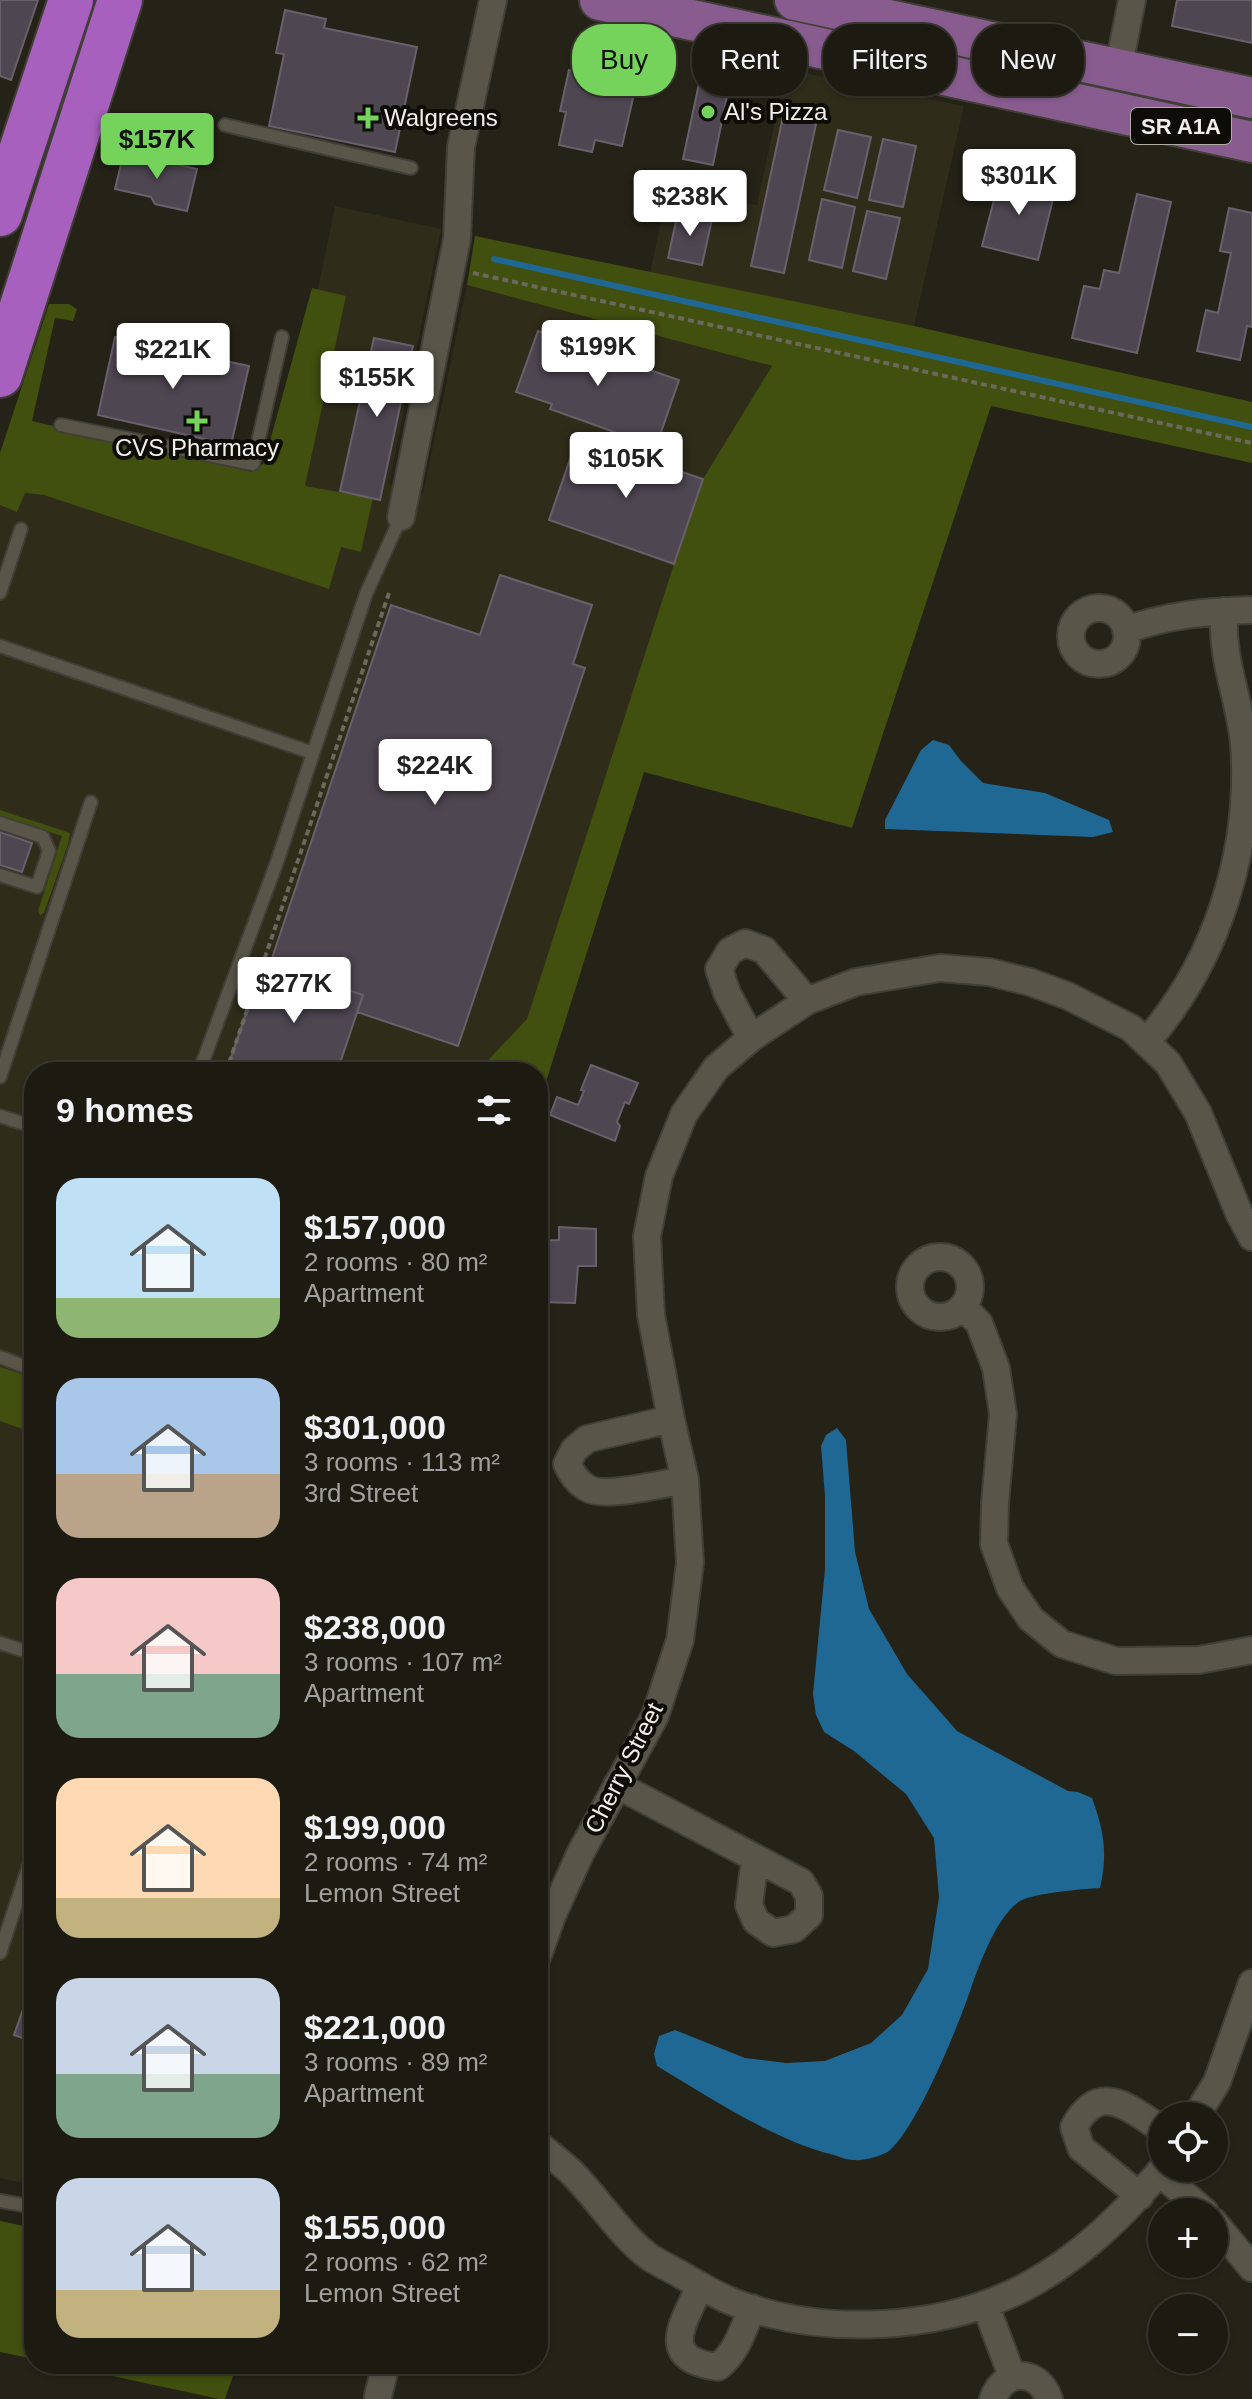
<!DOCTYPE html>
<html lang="en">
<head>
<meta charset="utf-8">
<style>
  body { margin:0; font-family:Arial,sans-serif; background:#29271f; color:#f1f3f6; height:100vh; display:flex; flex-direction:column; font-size:30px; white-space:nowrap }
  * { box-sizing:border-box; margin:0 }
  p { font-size:26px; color:#a0a19f }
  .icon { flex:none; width:44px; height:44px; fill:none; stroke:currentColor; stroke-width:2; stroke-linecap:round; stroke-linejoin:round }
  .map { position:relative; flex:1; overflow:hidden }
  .drawer { position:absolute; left:24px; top:1062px; width:524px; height:1312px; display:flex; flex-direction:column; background:#1c1a11; border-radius:32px; box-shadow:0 2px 6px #0004,0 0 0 2px #3a3831 }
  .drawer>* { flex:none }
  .top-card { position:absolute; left:572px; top:24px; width:560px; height:72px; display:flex; gap:16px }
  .fabs { position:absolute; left:1148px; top:2102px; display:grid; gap:16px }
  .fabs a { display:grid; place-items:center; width:80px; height:80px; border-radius:50%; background:#1c1a11; box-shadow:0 2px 6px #0004,0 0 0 2px #3a3831; font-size:40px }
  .price { position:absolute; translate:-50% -68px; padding:0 18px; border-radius:8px; background:#fff; color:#222; font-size:26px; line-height:52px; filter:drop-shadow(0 2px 4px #0008) }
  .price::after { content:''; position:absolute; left:50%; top:48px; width:24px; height:18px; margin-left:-12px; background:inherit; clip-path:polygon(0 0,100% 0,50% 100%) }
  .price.active { background:#75d25b; color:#111 }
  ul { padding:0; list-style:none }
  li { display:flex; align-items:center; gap:24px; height:200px; padding:0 32px }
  li span { display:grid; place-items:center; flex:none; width:224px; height:160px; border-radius:24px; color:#555 }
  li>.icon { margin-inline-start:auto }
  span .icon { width:96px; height:96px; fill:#fffc; stroke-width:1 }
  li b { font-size:34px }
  h2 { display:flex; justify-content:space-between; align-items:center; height:96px; padding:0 32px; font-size:34px }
  .chip { padding:0 28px; border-radius:32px; background:#1c1a11; box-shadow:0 2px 6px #0004,0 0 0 2px #3a3831; font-size:28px; line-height:72px }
  .chip.active { background:#75d25b; color:#111 }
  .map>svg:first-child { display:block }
  .built { fill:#302c1a }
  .green { fill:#414f0f }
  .water { fill:#206894 }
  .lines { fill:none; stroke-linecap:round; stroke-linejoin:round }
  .stream { stroke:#206894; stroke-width:6 }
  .building { fill:#4e4651; stroke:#69606c; stroke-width:2 }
  .lane-casing { stroke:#403e36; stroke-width:16 }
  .street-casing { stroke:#403e36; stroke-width:30 }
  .primary-casing { stroke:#403e36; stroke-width:44 }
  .highway-casing { stroke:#403e36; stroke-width:48 }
  .path { stroke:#6b685e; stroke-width:4; stroke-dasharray:6 4; stroke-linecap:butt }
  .lane { stroke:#595649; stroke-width:12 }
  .street { stroke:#595649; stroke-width:26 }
  .primary { stroke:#885c8f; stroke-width:40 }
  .highway { stroke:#a860be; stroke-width:44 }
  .poi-dot { fill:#75d25b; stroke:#0d0c07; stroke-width:3 }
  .labels { text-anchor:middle; stroke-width:8; stroke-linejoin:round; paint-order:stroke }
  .shield { fill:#0d0c07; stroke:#adaca5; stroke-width:2 }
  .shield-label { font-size:22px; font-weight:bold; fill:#f2f0e9 }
  .poi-label { font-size:24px; fill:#f2f0e9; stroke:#0d0c07; text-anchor:start }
  .street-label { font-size:24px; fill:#f2f0e9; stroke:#0d0c07 }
</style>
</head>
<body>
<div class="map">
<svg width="1252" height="2399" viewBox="0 0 1252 2399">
  <rect width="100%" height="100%" fill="#252217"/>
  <path class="built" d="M786 69 964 106 914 326 650 273 668 188 757 205Z
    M335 206 441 229 389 484 423 493 467 285 772 366 538 1072H34V2185L0 2178V454L275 499Z"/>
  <path class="green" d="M475 236 914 326 1252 402V463L991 406 852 828 644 772 538 1107V1072H477L527 1019 674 564 703 479 772 366 467 285Z
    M312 288 346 296 305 486 373 498 361 552 341 547 329 589 44 495 25 493 17 512 0 505V453L49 304H69L77 309 73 321 55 318 32 421 252 472 264 463Z
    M0 810 70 833 68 844 44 913 40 915 38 911 62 836 0 816Z
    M0 1367 34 1378V1433L0 1421Z
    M0 2221 34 2228V2359L0 2352Z
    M57 2364H237L225 2399H219Z"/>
  <path class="water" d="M933 740 949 745 961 761 983 783 1045 793 1109 820 1113 832 1093 837 885 829V820L921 750Z
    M837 1428 846 1440 855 1552 869 1609 907 1674 957 1731 1068 1791 1078 1792 1092 1798C1104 1831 1108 1854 1100 1888 1082 1889 1037 1893 1022 1900 997 1913 978 1968 969 1994 956 2031 917 2127 889 2151 882 2156 863 2161 854 2160 846 2160 838 2156 830 2154 772 2139 709 2097 657 2066L654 2054 659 2036 675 2030 745 2058 786 2063 825 2061 871 2043 902 2015 928 1969 939 1897 934 1838 906 1794 854 1751 824 1732 816 1715 813 1694 825 1569V1496L821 1446 826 1435Z"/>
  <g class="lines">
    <path class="stream" d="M494 259 1252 427"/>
  </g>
  <path class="building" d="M0 0H38L11 80 0 76Z
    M1177 0H1252V43L1172 26Z
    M285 10 326 19 324 28 417 47 395 152 269 126 284 54 276 53Z
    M704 60 733 66 713 165 683 159Z
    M569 70 636 85 622 146 595 140 592 152 559 145 566 112 560 111Z
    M783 117 816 124 784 273 751 266Z
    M838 130 871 137 857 198 824 190Z
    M883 139 916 146 903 207 869 200Z
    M124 152 197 169 187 211 155 204 151 197 115 189Z
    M1001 173 1056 187 1038 260 982 246Z
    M1137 194 1171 202 1137 353 1072 338 1084 286 1100 289 1104 270 1119 273Z
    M822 199 855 207 842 268 809 260Z
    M1229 208 1252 213V327L1247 326 1240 360 1197 351 1206 310 1218 313 1231 253 1220 251Z
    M867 211 900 218 886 279 853 271Z
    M678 212 712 219 702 265 668 258Z
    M538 331 679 380 656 447 550 409 552 404 516 392Z
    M115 337 249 366 231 445 98 415Z
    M374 338 413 346 380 500 340 491Z
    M578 436 703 479 674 564 549 520Z
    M500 575 592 605 573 664 585 668 458 1046 357 1012 363 995 270 964 391 605 480 635Z
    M0 832 32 843 22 872 0 865Z
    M264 961 363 995 337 1072H226Z
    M591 1065 638 1083 629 1104 625 1102 617 1122 620 1126 615 1141 550 1115 557 1097 578 1105 584 1091 581 1090Z
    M559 1227 596 1229V1266H578L575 1303 538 1302V1241L559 1240Z
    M34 1978V2042L14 2035Z"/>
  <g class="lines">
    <defs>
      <path id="lane" d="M225 125 411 168
        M61 425 253 464 282 337
        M0 593 21 529
        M0 646 313 753
        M0 823 43 837 49 851 37 887 0 875
        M199 1072 277 862 366 594 401 517
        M0 1077 91 802
        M0 1116 34 1127
        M0 1357 34 1370
        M0 1643 34 1654
        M0 1953 34 1850
        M0 2201 34 2207"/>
      <path id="street" d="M1118 70 1132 0
        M401 517 457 239 461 147 493 0
        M1071 636a28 28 0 1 1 56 0a28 28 0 1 1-56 0Z
        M1126 630C1167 615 1208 611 1252 610
        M751 1038 727 993 719 969 730 951 745 943 764 950 807 1001
        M1147 1041C1217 961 1252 850 1244 743 1239 696 1221 661 1224 611
        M910 1287a30 30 0 1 1 60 0a30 30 0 1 1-60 0Z
        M963 1307 979 1323 996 1368 1003 1414 995 1503 994 1544 1010 1588 1031 1619 1062 1644 1116 1661 1199 1660 1252 1650
        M671 1419 587 1439 574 1450 567 1464C572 1474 577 1482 587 1488 604 1499 664 1483 685 1480
        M617 1785 801 1882 809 1896V1915L794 1929 773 1933 756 1921 749 1905 755 1859
        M538 1955 552 1916 581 1852 655 1716 680 1640 690 1563 685 1480 671 1419 651 1315 647 1236 659 1176 684 1114 716 1068 751 1038 807 1001 856 982 940 968 989 972 1030 982 1068 996 1131 1028 1168 1063 1198 1113 1239 1213 1252 1237
        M1196 2116 1217 2082 1252 1983
        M538 2144C550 2155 564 2164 575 2176 600 2202 619 2233 648 2256 658 2263 669 2268 680 2274 697 2284 715 2295 733 2302 822 2337 943 2331 1027 2286 1082 2256 1123 2215 1163 2168
        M1159 2172 1205 2212
        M1140 2196 1081 2148 1074 2127C1100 2080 1128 2108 1162 2129
        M1214 2222 1252 2268
        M700 2286C683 2324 657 2359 718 2367 737 2352 743 2330 752 2308
        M985 2304 1012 2376
        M378 2396 386 2364
        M993 2399C1004 2368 1038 2368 1049 2399"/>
      <path id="primary" d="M600 0 1252 142
        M795 0 1252 98"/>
      <path id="highway" d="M0 214 71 0
        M0 375 120 0"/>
    </defs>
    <use href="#lane" class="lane-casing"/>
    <use href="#street" class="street-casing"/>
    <use href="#primary" class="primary-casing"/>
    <use href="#highway" class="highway-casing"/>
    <path class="path" d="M473 273 1252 443
      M226 1072 389 593"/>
    <use href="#lane" class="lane"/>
    <use href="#street" class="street"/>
    <use href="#primary" class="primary"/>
    <use href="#highway" class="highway"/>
  </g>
  <g class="poi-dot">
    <circle cx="708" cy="112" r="8"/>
    <path d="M364 106h8v8h8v8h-8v8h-8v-8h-8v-8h8z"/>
    <path d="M193 409h8v8h8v8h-8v8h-8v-8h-8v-8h8z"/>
  </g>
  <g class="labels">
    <rect class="shield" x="1131" y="108" width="100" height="36" rx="6"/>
    <g class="shield-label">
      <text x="1181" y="134">SR A1A</text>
    </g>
    <g class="poi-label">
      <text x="724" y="120">Al's Pizza</text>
      <text x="384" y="126">Walgreens</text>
      <text x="197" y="456" text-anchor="middle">CVS Pharmacy</text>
    </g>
    <g class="street-label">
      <text transform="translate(624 1768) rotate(-63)" y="8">Cherry Street</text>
    </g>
  </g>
</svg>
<div class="fabs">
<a><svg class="icon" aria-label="locate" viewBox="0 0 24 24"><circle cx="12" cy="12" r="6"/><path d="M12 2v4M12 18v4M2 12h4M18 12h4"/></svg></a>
<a>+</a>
<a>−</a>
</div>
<b class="price active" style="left:157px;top:181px">$157K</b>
<b class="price" style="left:1019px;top:217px">$301K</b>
<b class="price" style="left:690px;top:238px">$238K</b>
<b class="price" style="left:598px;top:388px">$199K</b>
<b class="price" style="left:173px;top:391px">$221K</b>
<b class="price" style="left:377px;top:419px">$155K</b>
<b class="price" style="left:626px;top:500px">$105K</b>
<b class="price" style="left:435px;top:807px">$224K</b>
<b class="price" style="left:294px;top:1025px">$277K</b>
<div class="top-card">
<a class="chip active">Buy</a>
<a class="chip">Rent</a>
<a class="chip">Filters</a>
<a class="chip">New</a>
</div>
<section class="drawer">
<h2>9 homes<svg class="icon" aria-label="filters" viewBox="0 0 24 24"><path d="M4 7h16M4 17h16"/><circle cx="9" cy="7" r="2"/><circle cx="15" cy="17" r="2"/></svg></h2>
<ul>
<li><span style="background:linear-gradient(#bfe0f5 75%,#8fb573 0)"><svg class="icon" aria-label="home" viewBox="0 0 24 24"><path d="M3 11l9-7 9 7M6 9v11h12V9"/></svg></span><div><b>$157,000</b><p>2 rooms · 80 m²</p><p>Apartment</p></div></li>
<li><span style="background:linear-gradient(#a9c7e8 60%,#b9a48a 0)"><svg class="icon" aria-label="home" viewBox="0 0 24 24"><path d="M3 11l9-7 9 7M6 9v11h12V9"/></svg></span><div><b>$301,000</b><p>3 rooms · 113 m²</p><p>3rd Street</p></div></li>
<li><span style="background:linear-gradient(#f6c9c9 60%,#7fa58c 0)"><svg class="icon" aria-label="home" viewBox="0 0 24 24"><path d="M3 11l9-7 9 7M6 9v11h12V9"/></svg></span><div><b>$238,000</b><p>3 rooms · 107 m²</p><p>Apartment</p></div></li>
<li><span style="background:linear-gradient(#ffd9b3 75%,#c2b280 0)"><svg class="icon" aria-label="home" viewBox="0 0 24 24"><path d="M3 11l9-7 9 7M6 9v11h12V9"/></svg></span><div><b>$199,000</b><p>2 rooms · 74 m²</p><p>Lemon Street</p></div></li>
<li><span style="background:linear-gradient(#c9d6e8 60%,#7fa58c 0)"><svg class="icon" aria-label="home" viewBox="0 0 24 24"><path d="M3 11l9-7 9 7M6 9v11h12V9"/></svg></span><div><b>$221,000</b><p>3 rooms · 89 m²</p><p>Apartment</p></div></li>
<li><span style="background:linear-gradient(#c9d6e8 70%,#c2b280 0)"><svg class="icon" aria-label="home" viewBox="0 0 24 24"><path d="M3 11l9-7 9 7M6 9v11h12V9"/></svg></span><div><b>$155,000</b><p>2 rooms · 62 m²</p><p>Lemon Street</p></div></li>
</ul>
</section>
</div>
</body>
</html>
